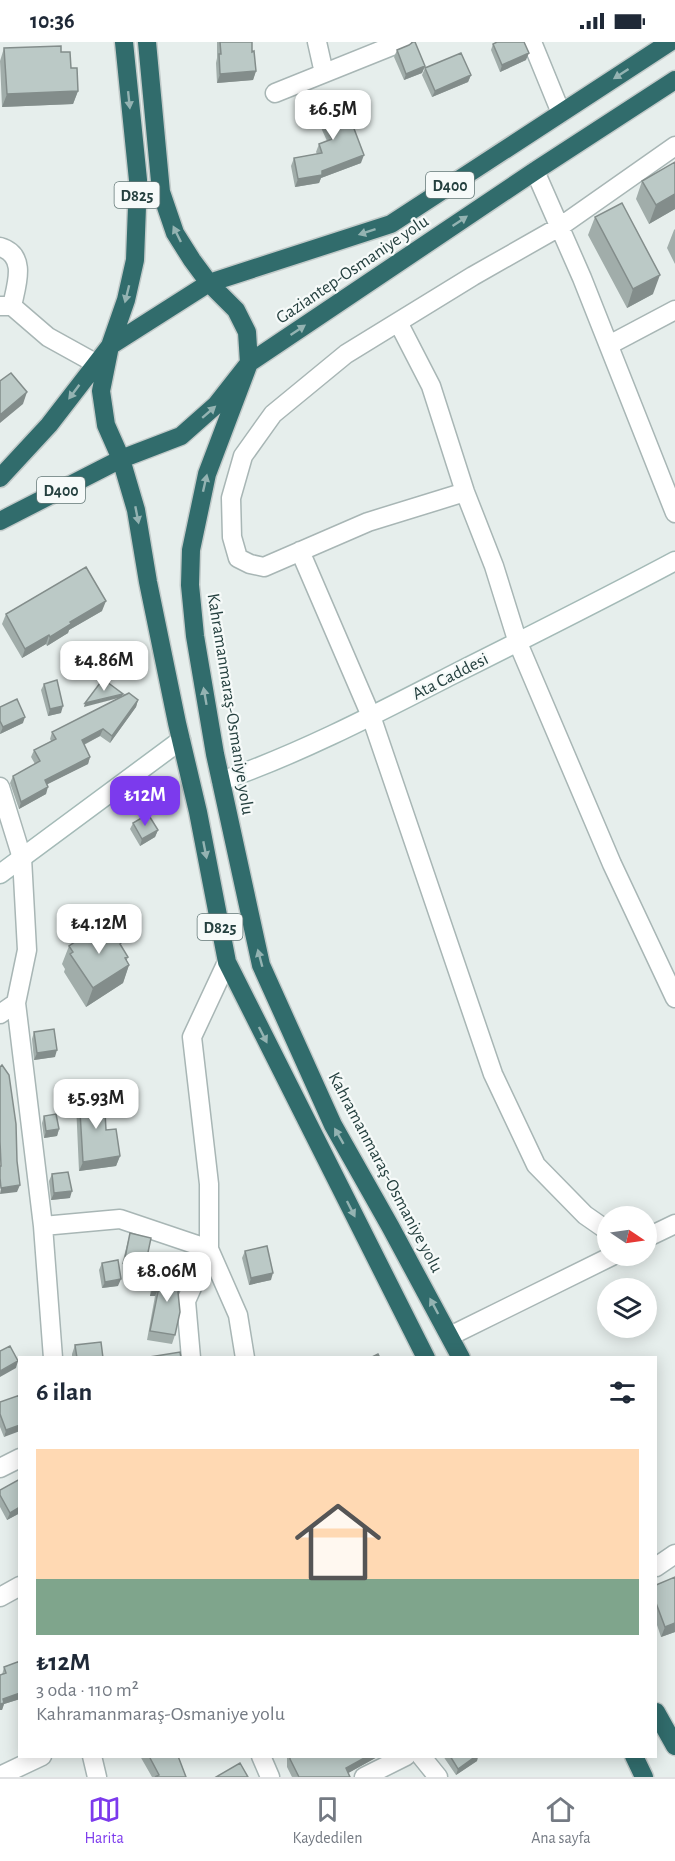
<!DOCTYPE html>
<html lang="tr">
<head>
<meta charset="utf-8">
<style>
  body { margin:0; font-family:"Alegreya Sans",sans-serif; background:#f6f6f7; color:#1f2937; height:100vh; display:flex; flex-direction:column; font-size:22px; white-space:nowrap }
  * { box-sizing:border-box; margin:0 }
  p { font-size:20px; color:#747a83 }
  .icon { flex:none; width:33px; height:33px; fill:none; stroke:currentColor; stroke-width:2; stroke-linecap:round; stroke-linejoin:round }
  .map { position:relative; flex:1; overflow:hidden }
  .details { position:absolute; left:18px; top:1314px; width:639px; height:402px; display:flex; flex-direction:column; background:#fff; border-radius:0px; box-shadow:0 3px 15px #0003 }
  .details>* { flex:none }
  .needle { width:39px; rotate:103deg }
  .tools { position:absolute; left:597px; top:1164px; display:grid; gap:12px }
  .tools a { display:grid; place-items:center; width:60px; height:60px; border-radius:50%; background:#fff; box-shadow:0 3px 15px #0003; font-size:30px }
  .price { position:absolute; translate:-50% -51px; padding:0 14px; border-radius:12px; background:#fff; color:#222; font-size:20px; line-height:39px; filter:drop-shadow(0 2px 3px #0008) }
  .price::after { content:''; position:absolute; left:50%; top:36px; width:18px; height:14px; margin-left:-9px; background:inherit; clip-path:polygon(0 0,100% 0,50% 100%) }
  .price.active { background:#7c3aed; color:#fff }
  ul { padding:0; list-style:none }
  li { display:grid; align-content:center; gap:12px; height:318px; padding:0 18px }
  li span { display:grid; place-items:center; height:186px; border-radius:0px; color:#555 }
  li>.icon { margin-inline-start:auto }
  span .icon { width:108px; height:108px; fill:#fffc; stroke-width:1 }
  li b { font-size:26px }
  h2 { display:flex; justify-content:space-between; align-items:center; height:72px; padding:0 18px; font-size:26px }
  .status { display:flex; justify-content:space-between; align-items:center; height:42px; padding:0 30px; background:#fff; direction:ltr }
  .status svg { height:16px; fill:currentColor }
  .menu { display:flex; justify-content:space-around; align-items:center; height:84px; border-top:2px solid #e0e1e3; background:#fff; font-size:16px; color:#747a83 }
  .menu a { display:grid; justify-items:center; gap:3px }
  .menu .active { color:#7c3aed }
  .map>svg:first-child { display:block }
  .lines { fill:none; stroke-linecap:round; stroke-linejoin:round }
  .street-casing { stroke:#a8b6b5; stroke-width:21 }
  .secondary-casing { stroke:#a4bab7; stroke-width:21 }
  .highway-casing { stroke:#c2cac9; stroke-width:21 }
  .street { stroke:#fff; stroke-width:18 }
  .secondary { stroke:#fff; stroke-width:18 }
  .highway { stroke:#316c6c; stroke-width:18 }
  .wall { fill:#a1adaa }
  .shaded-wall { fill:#838d8b }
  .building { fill:#bbc9c6; stroke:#838d8b; stroke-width:1.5 }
  .oneway { fill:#94b3b2 }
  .labels { text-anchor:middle; stroke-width:4.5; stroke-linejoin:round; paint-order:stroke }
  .shield { fill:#f6faf9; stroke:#647877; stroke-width:1.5 }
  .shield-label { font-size:16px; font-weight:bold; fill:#25403f }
  .street-label { font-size:18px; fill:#25403f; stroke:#f6faf9 }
</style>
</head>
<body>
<div class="status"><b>10:36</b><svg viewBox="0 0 49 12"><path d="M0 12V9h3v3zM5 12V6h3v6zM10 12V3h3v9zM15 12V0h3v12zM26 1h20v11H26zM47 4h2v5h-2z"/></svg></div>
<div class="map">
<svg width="675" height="1735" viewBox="0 0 675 1735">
  <rect width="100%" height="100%" fill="#e6eeec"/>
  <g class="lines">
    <defs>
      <path id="street" d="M317 0 324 31
        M532 0 561 71
        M275 51 402 0
        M535 129 582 236 675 471
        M0 205C28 213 16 244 12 264
        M0 264H12L48 295 95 321
        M398 280 431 344 465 450 494 524 518 601 612 822 675 956
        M609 303 675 268
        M465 450 368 480 264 525 250 522 238 516 232 495 231 456 243 414 273 372 346 312 473 234 561 184 675 104
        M300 509 371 674 493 1032 536 1123 585 1173 608 1189
        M0 745 22 816 27 908 16 961 43 1184 53 1316
        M0 972 16 961
        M43 1184 120 1177 209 1207 238 1273 245 1316
        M646 1196 675 1182
        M450 1294 612 1214
        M191 1316 186 1259 209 1207V1142L192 995 227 920
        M0 1426 20 1416
        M656 1525 675 1512
        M0 1555 20 1544
        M92 1714 97 1735
        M261 1714 270 1735
        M421 1714 438 1735
        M0 1734 42 1714
        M364 1735 406 1714"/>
      <path id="secondary" d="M221 739C299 712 374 673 448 635 524 597 600 559 675 519
        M0 832 181 698"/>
      <path id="highway" d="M124 0 138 138 135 218 126 258 110 304 101 349 106 383 121 417 136 468 148 540 177 681 198 770 227 920 426 1316
        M147 0 161 150 175 191 192 218 209 241 236 268 247 290 249 321 207 432 191 508 190 543 195 594 215 712 261 923 333 1083 390 1184 461 1316
        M0 436 49 383 110 304 209 241 391 182 670 0
        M0 479 121 417 181 394 216 363 249 321 535 129 675 38
        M656 1670 675 1704
        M634 1714 644 1735"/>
    </defs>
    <use href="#street" class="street-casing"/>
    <use href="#secondary" class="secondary-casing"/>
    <use href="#highway" class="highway-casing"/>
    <use href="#street" class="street"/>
    <use href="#secondary" class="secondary"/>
    <use href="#highway" class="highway"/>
  </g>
  <path class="wall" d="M217 0H252V10L256 29 253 38 217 41 216 21 217 16Z
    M493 2 526 18 500 30 491 8Z
    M409 3 425 24 422 31 404 38 394 15 397 8Z
    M4 6 61 10 71 26 78 49 73 62 2 65 0 19Z
    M425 26 471 33 468 40 432 55 422 33Z
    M330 59 356 73 353 81H352L361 121 321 136 319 141 295 145 291 124 294 116 317 112 316 110 319 102 327 99 318 79 321 71 327 68Z
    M675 120V167L649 182 636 157 642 139Z
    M595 175 653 252 627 266 588 193Z
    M675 187V222L667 206 674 188Z
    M102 569 69 588 68 591 47 604 46 602 22 616 2 582 6 572Z
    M44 642 61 671 48 674 41 648Z
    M121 655 84 665 122 655 138 658 136 665 110 701 100 694 84 703 90 715 88 722 47 742 46 752 19 767 10 741 13 734 35 722 31 715 34 708 51 699 50 697 52 690Z
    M0 665 23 681 0 692Z
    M133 781 158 788 155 795 140 804 130 787Z
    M108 886 121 901 120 903 129 923 123 941 86 965 64 930 65 927 62 922 69 904Z
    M34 990 55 1015 34 1018 32 997Z
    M79 1053 106 1088 120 1114 116 1124 79 1129 76 1062Z
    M44 1074 59 1087 57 1094 44 1096 42 1081Z
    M52 1132 70 1156 51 1158 49 1139Z
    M130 1191 146 1220 144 1227 122 1222Z
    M245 1209 271 1238 249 1243 242 1216Z
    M102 1221 118 1244 102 1246 99 1228Z
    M155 1229 178 1250 175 1293 172 1302 147 1298 155 1254H150L152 1238Z
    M75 1303 103 1316H72V1312Z
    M20 1353 4 1395 0 1385V1360Z
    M0 1448 20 1471 7 1478 0 1465Z
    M656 1543 675 1590 661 1595 656 1580Z
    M20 1619V1657L4 1662 2 1668H0V1633H2L4 1625Z
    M140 1714H178L186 1735H152Z
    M287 1714H379L348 1731 350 1735H292L287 1725Z
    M443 1714H478L477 1719 456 1733Z"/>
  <path class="shaded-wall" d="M529 11 526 18 500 30 502 23Z
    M425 24 422 31 404 38 406 32Z
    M256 29 253 38 217 41 220 32Z
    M471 33 468 40 432 55 435 49Z
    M78 49 73 62 2 65 7 52Z
    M356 73 353 81 347 84 350 76Z
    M364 113 361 121 321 136 319 141 295 145 298 137 322 129Z
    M675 152V167L649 182 656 163Z
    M660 233 653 252 627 266 633 247Z
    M27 350 23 362 0 381V373Z
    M106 559 102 569 69 588 68 591 47 604 50 595 70 580Z
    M49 593 46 602 22 616 25 607Z
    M123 652 122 655 84 665 85 661Z
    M138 658 136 665 110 701 112 694Z
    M63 664 61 671 48 674 50 667Z
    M25 675 23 681 0 692 3 685Z
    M103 687 100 694 79 705 82 698Z
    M90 715 88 722 42 745 45 738Z
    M48 745 46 752 19 767 21 760Z
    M158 788 155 795 140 804 142 797Z
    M128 915 123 927 129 923 123 941 86 965 93 946Z
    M57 1008 55 1015 34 1018 37 1011Z
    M59 1087 57 1094 44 1096 46 1089Z
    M120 1114 116 1124 79 1129 83 1120Z
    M20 1143 17 1150 0 1152 1 1146Z
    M72 1149 70 1156 51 1158 54 1151Z
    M273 1231 271 1238 249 1243 251 1236Z
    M121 1237 118 1244 102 1246 105 1240Z
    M153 1245H159L155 1254H150Z
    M18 1319 16 1326 0 1335V1329Z
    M20 1383V1389L4 1395 6 1388Z
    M20 1465V1471L7 1478 10 1471Z
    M675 1581V1590L661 1595 665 1585Z
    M20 1651V1657L4 1662 2 1668H0V1662L3 1657Z
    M368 1714H379L343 1734 346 1726Z
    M476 1714H478L477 1719 456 1733 458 1727Z"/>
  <path class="building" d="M220 0H252V10L254 9 256 29 220 32 219 12H221Z
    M413 0H415L425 24 406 32 397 8 409 3Z
    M497 0H524L529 11 502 23 493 2Z
    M61 4V10H70L71 26H77L78 49 7 52 4 6Z
    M461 11 471 33 435 49 425 26Z
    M347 52 356 73 350 76 364 113 322 129V133L298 137 294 116 322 111 319 102 332 97 321 71 333 65 330 59Z
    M675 120V152L656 163 642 139Z
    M622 161 660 233 633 247 595 175Z
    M11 331 27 350 0 373V339Z
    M86 525 106 559 70 580 71 582 50 595 49 593 25 607 6 572Z
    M103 637 123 652 85 661Z
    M57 638 63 664 50 667 44 642Z
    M129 651 138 658 112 694 103 687 82 698 90 715 45 738 48 745 21 760 13 734 40 719 34 708 56 697 52 690Z
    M17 657 25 675 3 685 0 679V665Z
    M148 772 158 788 142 797 133 781Z
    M104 880 108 886 111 884 121 901 120 902 128 915 125 916 129 923 93 946 70 912 73 910 69 904Z
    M54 987 57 1008 37 1011 34 990Z
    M2 1023 9 1033 16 1082 17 1119 20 1143 1 1146 0 1136V1124H1L0 1099V1025Z
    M104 1052 106 1088 116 1087 120 1114 83 1120 79 1053Z
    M56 1072 59 1087 46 1089 44 1074Z
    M68 1130 72 1149 54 1151 52 1132Z
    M130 1191 151 1196 146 1220 125 1216Z
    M267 1204 273 1231 251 1236 245 1209Z
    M118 1218 121 1237 105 1240 102 1221Z
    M155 1229 184 1233 178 1250 180 1270 175 1293 150 1289 159 1245H153Z
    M101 1300 103 1316H77L75 1303Z
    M10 1304 18 1319 0 1329V1309Z
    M180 1310 181 1316H150V1315Z
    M378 1312 380 1316H370Z
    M20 1353V1383L6 1388 0 1372V1360Z
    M20 1437V1465L10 1471 0 1453V1448Z
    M675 1535V1581L665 1585 656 1561V1543Z
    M20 1619V1651L3 1657 4 1661 0 1662V1633L6 1631 4 1625Z
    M149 1714H178L186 1735H155L159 1733Z
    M290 1714H368L346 1726 350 1735H299L290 1717Z
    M450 1714H476L458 1727Z
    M240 1721 248 1735H216Z"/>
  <defs><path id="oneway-solid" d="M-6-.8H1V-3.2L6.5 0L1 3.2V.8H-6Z" transform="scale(1.5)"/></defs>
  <g class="oneway">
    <use href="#oneway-solid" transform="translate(621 32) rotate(147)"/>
    <use href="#oneway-solid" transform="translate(129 58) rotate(84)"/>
    <use href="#oneway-solid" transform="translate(460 179) rotate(-34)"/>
    <use href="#oneway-solid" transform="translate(367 190) rotate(162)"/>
    <use href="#oneway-solid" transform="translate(177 192) rotate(-116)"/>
    <use href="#oneway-solid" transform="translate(127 252) rotate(104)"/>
    <use href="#oneway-solid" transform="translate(298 288) rotate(-34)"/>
    <use href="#oneway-solid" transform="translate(74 350) rotate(127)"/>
    <use href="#oneway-solid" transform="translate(209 370) rotate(-41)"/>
    <use href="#oneway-solid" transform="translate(205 441) rotate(-77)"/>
    <use href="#oneway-solid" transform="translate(137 473) rotate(79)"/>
    <use href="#oneway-solid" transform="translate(205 654) rotate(-100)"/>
    <use href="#oneway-solid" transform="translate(205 808) rotate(79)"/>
    <use href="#oneway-solid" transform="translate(260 916) rotate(-105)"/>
    <use href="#oneway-solid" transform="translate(263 993) rotate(63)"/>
    <use href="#oneway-solid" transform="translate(339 1094) rotate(-120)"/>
    <use href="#oneway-solid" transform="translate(351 1167) rotate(63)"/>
    <use href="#oneway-solid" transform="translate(434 1264) rotate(-118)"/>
  </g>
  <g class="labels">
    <g class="shield">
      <rect x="426" y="130" width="48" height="26" rx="4.5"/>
      <rect x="114.5" y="140" width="45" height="26" rx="4.5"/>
      <rect x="37" y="435" width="48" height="26" rx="4.5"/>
      <rect x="197.5" y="872" width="45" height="26" rx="4.5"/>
    </g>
    <g class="shield-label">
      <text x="450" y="149">D400</text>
      <text x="137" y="159">D825</text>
      <text x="61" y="454">D400</text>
      <text x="220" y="891">D825</text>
    </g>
    <g class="street-label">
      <text transform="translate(352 227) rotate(-34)" y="6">Gaziantep-Osmaniye yolu</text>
      <text transform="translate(450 634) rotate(-27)" y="6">Ata Caddesi</text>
      <text transform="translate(231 662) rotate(81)" y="6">Kahramanmaraş-Osmaniye yolu</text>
      <text transform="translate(386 1130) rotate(62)" y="6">Kahramanmaraş-Osmaniye yolu</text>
    </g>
  </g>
</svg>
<div class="tools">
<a><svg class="needle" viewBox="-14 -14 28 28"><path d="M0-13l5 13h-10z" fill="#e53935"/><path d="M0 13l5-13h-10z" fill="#747a83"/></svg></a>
<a><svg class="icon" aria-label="layers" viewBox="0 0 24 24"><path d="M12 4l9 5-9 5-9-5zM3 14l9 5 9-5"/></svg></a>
</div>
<b class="price" style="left:333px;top:99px">₺6.5M</b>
<b class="price" style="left:104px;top:650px">₺4.86M</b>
<b class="price active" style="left:145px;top:785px">₺12M</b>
<b class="price" style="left:99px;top:913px">₺4.12M</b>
<b class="price" style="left:96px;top:1088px">₺5.93M</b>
<b class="price" style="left:167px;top:1261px">₺8.06M</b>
<section class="details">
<h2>6 ilan<svg class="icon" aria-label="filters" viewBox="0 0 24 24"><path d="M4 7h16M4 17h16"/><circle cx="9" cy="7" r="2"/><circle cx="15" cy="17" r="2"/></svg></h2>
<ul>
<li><span style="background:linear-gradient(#ffd9b3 70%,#7fa58c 0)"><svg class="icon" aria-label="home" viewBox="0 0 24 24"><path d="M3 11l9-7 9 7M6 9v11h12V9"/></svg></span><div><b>₺12M</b><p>3 oda · 110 m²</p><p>Kahramanmaraş-Osmaniye yolu</p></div></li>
</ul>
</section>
</div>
<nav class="menu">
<a class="active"><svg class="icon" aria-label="map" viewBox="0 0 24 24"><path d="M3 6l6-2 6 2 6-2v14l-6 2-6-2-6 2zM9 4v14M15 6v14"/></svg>Harita</a>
<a><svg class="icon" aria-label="saved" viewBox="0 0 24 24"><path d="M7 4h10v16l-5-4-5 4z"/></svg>Kaydedilen</a>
<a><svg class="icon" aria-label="home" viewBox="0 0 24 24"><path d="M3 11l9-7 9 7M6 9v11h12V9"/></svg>Ana sayfa</a>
</nav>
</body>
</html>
